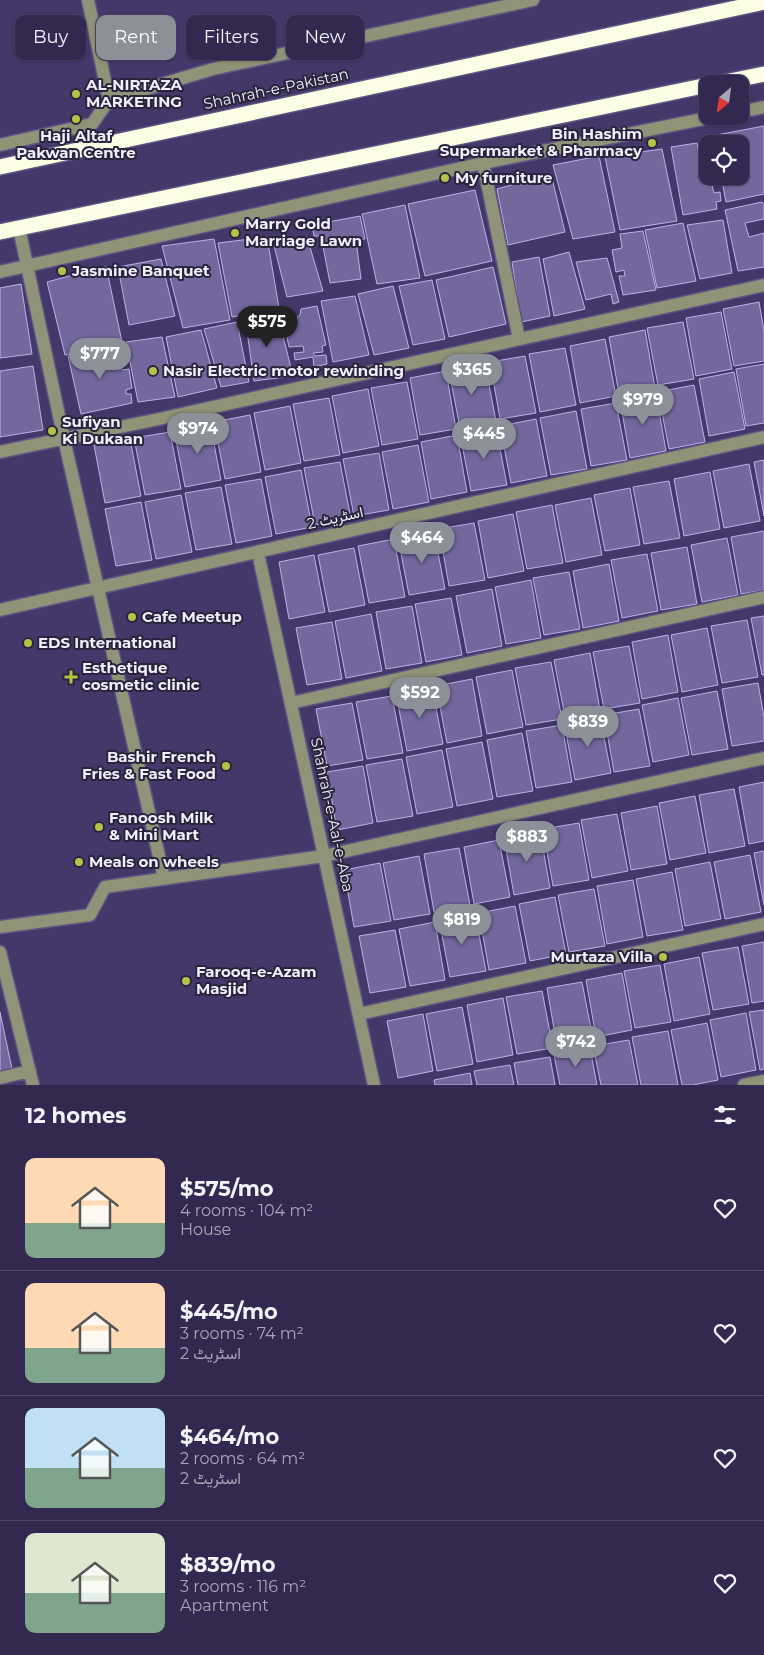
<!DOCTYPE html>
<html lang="en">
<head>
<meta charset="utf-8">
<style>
  body { margin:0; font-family:Montserrat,Vazirmatn,sans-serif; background:#3b3157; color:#f1f3f6; height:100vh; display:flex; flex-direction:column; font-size:19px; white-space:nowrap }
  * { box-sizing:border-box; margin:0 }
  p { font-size:16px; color:#a9a6b7 }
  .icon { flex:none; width:28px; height:28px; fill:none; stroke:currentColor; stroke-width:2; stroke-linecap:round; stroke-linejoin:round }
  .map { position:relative; height:1085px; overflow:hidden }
  .panel { display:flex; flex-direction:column; background:#332950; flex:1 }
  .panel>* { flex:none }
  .guide { position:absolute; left:15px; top:15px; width:500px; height:45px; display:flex; gap:10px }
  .needle { width:32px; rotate:209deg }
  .buttons { position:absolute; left:699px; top:75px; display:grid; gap:10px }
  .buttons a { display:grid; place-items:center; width:50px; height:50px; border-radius:10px; background:#332950; box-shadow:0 1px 4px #0004,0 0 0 1px #4e4567; font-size:25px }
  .price { position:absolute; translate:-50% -42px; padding:0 11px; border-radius:18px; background:#8c9099; color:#fff; font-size:16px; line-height:32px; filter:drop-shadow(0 1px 2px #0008) }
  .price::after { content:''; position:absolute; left:50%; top:30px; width:15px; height:11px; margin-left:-8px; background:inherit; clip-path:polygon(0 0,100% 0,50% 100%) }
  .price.on { background:#222; color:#fff }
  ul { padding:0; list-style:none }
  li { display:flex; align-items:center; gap:15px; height:125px; padding:0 25px }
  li+li { border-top:1px solid #4e4567 }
  li span { display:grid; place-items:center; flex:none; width:140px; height:100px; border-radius:10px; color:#555 }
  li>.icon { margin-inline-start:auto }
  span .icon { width:60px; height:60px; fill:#fffc; stroke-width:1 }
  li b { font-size:21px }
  h2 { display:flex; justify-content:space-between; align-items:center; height:60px; padding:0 25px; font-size:21px }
  .pill { padding:0 18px; border-radius:10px; background:#332950; box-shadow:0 1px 4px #0004,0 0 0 1px #4e4567; font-size:18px; line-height:45px }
  .pill.on { background:#8c9099; color:#fff }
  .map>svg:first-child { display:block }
  .building { fill:#73679e; stroke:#bdb1ed }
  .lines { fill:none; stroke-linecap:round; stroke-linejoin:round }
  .minor-casing { stroke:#605481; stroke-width:15 }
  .highway-casing { stroke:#605481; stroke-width:18 }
  .minor { stroke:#8f9378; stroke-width:12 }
  .highway { stroke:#fbffe5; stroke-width:15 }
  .poi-dot { fill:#b7c148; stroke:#29243b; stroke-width:2 }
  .labels { text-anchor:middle; stroke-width:4; stroke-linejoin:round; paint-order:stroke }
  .poi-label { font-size:15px; font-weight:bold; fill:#f1effc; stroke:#29243b; text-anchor:start }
  .street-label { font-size:15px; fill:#f1effc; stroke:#29243b }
</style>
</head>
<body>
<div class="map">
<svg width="764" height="1085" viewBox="0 0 764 1085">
  <rect width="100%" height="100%" fill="#44376a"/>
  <path class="building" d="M764 126V194L726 202 721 176H740V144H713L711 136Z
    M697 143 705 186 712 185 714 193 720 192 721 201 716 202 717 209 683 215 671 147Z
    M662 149 677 221 620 230 605 157Z
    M599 156 615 232 573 239 553 165Z
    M551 174 565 232 508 245 497 189Z
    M475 190 492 261 425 276 408 204Z
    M762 202 764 205V219L745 223 749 237 764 233V267L738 271 725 210Z
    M405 205 420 278 377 284 362 214Z
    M360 216 365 239 356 240 361 279 330 283 321 236H314L312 225Z
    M723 220 732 273 700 279 687 225Z
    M683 223 696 281 657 288 645 230Z
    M643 231 656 290 623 295 619 276H625L624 270 616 272 612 250 622 248 620 234Z
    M267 237 279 308 232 317 218 243Z
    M307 237 323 291 287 297 273 242Z
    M214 239 230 320 183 328 162 246Z
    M569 252 585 309 554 316 543 259Z
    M539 257 550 316 521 322 512 262Z
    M607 258 619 302 613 304 611 294 586 300 576 262Z
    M161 259 175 316 129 325 118 267Z
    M106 266 122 342 65 355 47 282Z
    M493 267 506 324 449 337 436 280Z
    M432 280 445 339 413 345 399 286Z
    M21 284 32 354 0 358V288Z
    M393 286 409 348 374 355 358 294Z
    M355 296 369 355 333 362 321 301Z
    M759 302 764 331V361L734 366 723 309Z
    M317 306 326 345 322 346 323 352 313 353 315 356 326 355 327 364 314 367 313 357 295 360 294 353 304 352 303 346 289 347 282 314 293 312 296 318 300 315 301 309Z
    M277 312 293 376 254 381 245 317Z
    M721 312 732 369 696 376 686 318Z
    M237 322 249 382 221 387 204 329Z
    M683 322 694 379 658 385 647 328Z
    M201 330 217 388 178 397 166 337Z
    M645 330 655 388 619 394 609 337Z
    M162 337 175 397 138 402 126 342Z
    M605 339 616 396 580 403 570 346Z
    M116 346 117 352 121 351 123 360 119 361 122 370 129 369 132 388 126 390V394H131L132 403 81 414 68 356Z
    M565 348 576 405 540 412 529 354Z
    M525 356 536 413 500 419 490 362Z
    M485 364 496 421 460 428 449 371Z
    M764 364V423L746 426 736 369Z
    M33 366 43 430 0 437V371Z
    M446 371 456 429 420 435 410 378Z
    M734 372 745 429 709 436 699 379Z
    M407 382 418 439 382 445 371 388Z
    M694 385 705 442 669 449 658 392Z
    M368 389 379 446 343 453 332 396Z
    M656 394 666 451 630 458 620 400Z
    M329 398 340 455 304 461 293 404Z
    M616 403 627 460 591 466 581 409Z
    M290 406 301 463 265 470 254 413Z
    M576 411 587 469 551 475 540 418Z
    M250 415 261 472 225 479 214 422Z
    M536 419 547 476 511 483 500 426Z
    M210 423 221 480 185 487 174 430Z
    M496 428 507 485 471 491 460 434Z
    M170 432 181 489 145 495 134 438Z
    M457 435 467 492 431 499 421 442Z
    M130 439 141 496 105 503 94 445Z
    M418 445 429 502 393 509 382 452Z
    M379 453 389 510 354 516 343 459Z
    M764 460V516L754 462Z
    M340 462 351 519 315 525 304 468Z
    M749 464 760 521 724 528 713 471Z
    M301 470 312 527 276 534 265 477Z
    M710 472 720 529 684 536 674 479Z
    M261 479 272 536 236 543 225 485Z
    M669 481 680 538 644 544 633 487Z
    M221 487 232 544 196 550 185 493Z
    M630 488 640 545 605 551 594 495Z
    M181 495 192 552 156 559 145 502Z
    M591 498 602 555 566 562 555 505Z
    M141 502 152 560 116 566 105 509Z
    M552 505 563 563 527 569 516 512Z
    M513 514 524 571 488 578 478 521Z
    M474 523 485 580 449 586 439 529Z
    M764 531V590L741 594 731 537Z
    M434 532 445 589 409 595 398 538Z
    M727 538 738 595 702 602 691 545Z
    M394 539 405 597 369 603 358 546Z
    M687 547 697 604 661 610 651 553Z
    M354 548 365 605 329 612 318 555Z
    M647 554 658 611 622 618 611 560Z
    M314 555 325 612 289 619 279 562Z
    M609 564 619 621 583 628 573 571Z
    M569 572 580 629 544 635 533 578Z
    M531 580 541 638 506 644 495 587Z
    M492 589 502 646 467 653 456 596Z
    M451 598 462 655 426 662 415 604Z
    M412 606 422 663 386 669 376 612Z
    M371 614 382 671 346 678 335 621Z
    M764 616V675H762L751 618Z
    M747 620 758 677 722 683 711 626Z
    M332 622 342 679 307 685 296 628Z
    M707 628 718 685 682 692 671 635Z
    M668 635 678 692 642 699 632 642Z
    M629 646 640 703 604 709 593 652Z
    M590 653 600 710 565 717 554 660Z
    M551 662 562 719 526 725 515 668Z
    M512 670 523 727 487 734 476 677Z
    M472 679 482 736 447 743 436 686Z
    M758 683 764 717V741L732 746 722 689Z
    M432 687 443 744 407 751 396 694Z
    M717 691 728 749 692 755 681 698Z
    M392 696 403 753 367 759 356 702Z
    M678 698 689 755 653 762 642 705Z
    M352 703 363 760 327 766 316 709Z
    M639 709 650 766 614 772 604 715Z
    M600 716 611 773 575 780 564 723Z
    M562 725 572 782 536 788 526 731Z
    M522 733 533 791 497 797 487 740Z
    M482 742 493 799 457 806 446 749Z
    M442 750 453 807 417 814 406 757Z
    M402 759 413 816 377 822 366 765Z
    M363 766 373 823 337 830 327 772Z
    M764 782V841L749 844 739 787Z
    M734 789 745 846 709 853 699 795Z
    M695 796 706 853 670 860 659 803Z
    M657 806 667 864 631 870 621 813Z
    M617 814 628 871 592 878 581 820Z
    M579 823 589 880 553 886 543 829Z
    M540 831 550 888 514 895 504 838Z
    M499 840 510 897 474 904 464 847Z
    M459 848 470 905 434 912 424 854Z
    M764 851V905L754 853Z
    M750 855 761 912 725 919 714 862Z
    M419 856 430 914 394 920 383 863Z
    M710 862 721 919 685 926 675 869Z
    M380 863 391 921 354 927 344 870Z
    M672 872 683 930 647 936 636 879Z
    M633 880 643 937 607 944 597 886Z
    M594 889 605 946 569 952 558 895Z
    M555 897 566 954 530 961 519 904Z
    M515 906 526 963 489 970 479 913Z
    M475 914 486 971 450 977 439 920Z
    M435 922 445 980 410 986 399 929Z
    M395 930 406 987 370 993 359 936Z
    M764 942V1001L752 1003 742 946Z
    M738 947 749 1004 713 1010 702 953Z
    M699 957 710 1014 674 1021 664 964Z
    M660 965 671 1022 635 1028 624 971Z
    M622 973 632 1030 596 1037 586 980Z
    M582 982 593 1039 557 1046 547 988Z
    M542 991 553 1048 517 1054 506 997Z
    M503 998 513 1055 477 1062 467 1005Z
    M462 1007 473 1064 437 1071 426 1014Z
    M764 1010V1069L760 1070 749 1012Z
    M0 1012 12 1069 0 1071Z
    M746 1013 756 1070 721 1077 710 1020Z
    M423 1014 433 1071 398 1078 387 1021Z
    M707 1023 718 1080 693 1085H682L671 1030Z
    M668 1031 678 1085H641L632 1037Z
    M629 1040 638 1085H601L593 1046Z
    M590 1048 597 1085H560L554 1055Z
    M550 1057 555 1085H518L514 1063Z
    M510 1065 514 1085H477L474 1071Z
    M470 1073 472 1085H435L434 1080Z"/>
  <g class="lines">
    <defs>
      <path id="minor" d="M88 0 109 100
        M740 112 764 107
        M0 145 92 124 109 100 213 69 533 0
        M483 163 519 339
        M19 228 64 439 164 878
        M0 272 483 163 718 116
        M0 452 159 419 764 285
        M258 553 374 1085
        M0 610 764 437
        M291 703 764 597
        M0 927 90 915 105 887 324 856 764 758
        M0 952 33 1085
        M359 1014 764 924
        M0 1078 30 1071
        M744 1085 764 1081"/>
      <path id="highway" d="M715 84 764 74
        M0 167 764 2
        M0 232 708 85"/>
    </defs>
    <use href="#minor" class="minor-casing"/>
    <use href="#highway" class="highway-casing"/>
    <use href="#minor" class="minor"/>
    <use href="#highway" class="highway"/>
  </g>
  <g class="poi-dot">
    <circle cx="76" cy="94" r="5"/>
    <circle cx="76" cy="119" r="5"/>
    <circle cx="652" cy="143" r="5"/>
    <circle cx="445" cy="178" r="5"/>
    <circle cx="235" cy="233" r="5"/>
    <circle cx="62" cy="271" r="5"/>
    <circle cx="153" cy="371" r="5"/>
    <circle cx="52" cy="431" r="5"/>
    <circle cx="132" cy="617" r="5"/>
    <circle cx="28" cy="643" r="5"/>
    <path d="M68.5 669.5h5v5h5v5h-5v5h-5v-5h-5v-5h5z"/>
    <circle cx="226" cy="766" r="5"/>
    <circle cx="99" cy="827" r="5"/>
    <circle cx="79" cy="862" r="5"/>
    <circle cx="663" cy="957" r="5"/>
    <circle cx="186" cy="981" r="5"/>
  </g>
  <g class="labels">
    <g class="poi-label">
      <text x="86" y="90">AL-NIRTAZA<tspan x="86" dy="17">MARKETING</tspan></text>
      <text x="642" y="139" text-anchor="end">Bin Hashim<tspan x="642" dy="17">Supermarket &amp; Pharmacy</tspan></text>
      <text x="76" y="141" text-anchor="middle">Haji Altaf<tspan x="76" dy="17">Pakwan Centre</tspan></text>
      <text x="455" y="183">My furniture</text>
      <text x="245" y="229">Marry Gold<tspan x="245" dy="17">Marriage Lawn</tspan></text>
      <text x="72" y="276">Jasmine Banquet</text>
      <text x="163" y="376">Nasir Electric motor rewinding</text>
      <text x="62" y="427">Sufiyan<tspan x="62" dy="17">Ki Dukaan</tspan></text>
      <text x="142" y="622">Cafe Meetup</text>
      <text x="38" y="648">EDS International</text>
      <text x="82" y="673">Esthetique<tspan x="82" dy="17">cosmetic clinic</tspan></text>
      <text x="216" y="762" text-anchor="end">Bashir French<tspan x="216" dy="17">Fries &amp; Fast Food</tspan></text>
      <text x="109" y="823">Fanoosh Milk<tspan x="109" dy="17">&amp; Mini Mart</tspan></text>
      <text x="89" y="867">Meals on wheels</text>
      <text x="653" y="962" text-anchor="end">Murtaza Villa</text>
      <text x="196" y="977">Farooq-e-Azam<tspan x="196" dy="17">Masjid</tspan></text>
    </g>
    <g class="street-label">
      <text transform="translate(276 89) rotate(-12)" y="5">Shahrah-e-Pakistan</text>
      <text transform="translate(335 518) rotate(-13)" y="5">اسٹریٹ 2</text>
      <text transform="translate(332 815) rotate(78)" y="5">Shahrah-e-Aal-e-Aba</text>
    </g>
  </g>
</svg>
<div class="buttons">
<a><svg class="needle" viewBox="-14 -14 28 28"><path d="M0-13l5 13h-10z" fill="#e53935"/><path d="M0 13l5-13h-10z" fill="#a9a6b7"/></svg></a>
<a><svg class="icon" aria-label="locate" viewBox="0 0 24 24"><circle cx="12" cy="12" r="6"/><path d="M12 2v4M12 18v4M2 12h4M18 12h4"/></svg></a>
</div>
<b class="price on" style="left:267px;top:348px">$575</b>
<b class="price" style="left:100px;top:380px">$777</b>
<b class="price" style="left:472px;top:396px">$365</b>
<b class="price" style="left:643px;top:426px">$979</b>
<b class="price" style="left:198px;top:455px">$974</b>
<b class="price" style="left:484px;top:460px">$445</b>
<b class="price" style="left:422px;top:564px">$464</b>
<b class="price" style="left:420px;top:719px">$592</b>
<b class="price" style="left:588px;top:748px">$839</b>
<b class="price" style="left:527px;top:863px">$883</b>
<b class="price" style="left:462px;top:946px">$819</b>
<b class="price" style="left:576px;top:1068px">$742</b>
<div class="guide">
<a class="pill">Buy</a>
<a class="pill on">Rent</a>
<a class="pill">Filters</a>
<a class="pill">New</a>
</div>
</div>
<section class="panel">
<h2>12 homes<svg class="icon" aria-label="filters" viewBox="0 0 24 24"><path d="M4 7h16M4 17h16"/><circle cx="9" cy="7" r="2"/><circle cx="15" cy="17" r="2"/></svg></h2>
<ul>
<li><span style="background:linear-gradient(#ffd9b3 65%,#7fa58c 0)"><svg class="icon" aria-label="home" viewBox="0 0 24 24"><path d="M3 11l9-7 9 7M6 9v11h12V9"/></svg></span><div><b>$575/mo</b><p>4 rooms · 104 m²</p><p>House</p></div><svg class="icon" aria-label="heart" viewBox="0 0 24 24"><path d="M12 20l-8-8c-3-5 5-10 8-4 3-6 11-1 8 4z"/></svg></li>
<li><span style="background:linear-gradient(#ffd9b3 65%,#7fa58c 0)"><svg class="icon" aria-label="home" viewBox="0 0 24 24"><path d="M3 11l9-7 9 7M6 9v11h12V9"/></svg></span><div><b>$445/mo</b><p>3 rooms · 74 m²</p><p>اسٹریٹ 2</p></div><svg class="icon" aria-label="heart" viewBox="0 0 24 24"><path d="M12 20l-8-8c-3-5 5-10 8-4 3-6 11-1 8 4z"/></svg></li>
<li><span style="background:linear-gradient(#bfe0f5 60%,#7fa58c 0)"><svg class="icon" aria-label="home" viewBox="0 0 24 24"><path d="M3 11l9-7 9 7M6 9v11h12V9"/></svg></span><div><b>$464/mo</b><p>2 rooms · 64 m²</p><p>اسٹریٹ 2</p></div><svg class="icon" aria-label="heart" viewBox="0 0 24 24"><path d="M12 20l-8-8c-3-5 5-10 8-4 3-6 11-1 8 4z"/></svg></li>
<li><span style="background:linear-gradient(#dfe7d0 60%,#7fa58c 0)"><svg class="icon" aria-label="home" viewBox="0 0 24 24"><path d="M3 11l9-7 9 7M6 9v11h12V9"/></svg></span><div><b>$839/mo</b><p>3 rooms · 116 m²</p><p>Apartment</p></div><svg class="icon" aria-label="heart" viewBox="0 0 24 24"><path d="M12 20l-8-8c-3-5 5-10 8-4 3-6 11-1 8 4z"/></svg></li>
</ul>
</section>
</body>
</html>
